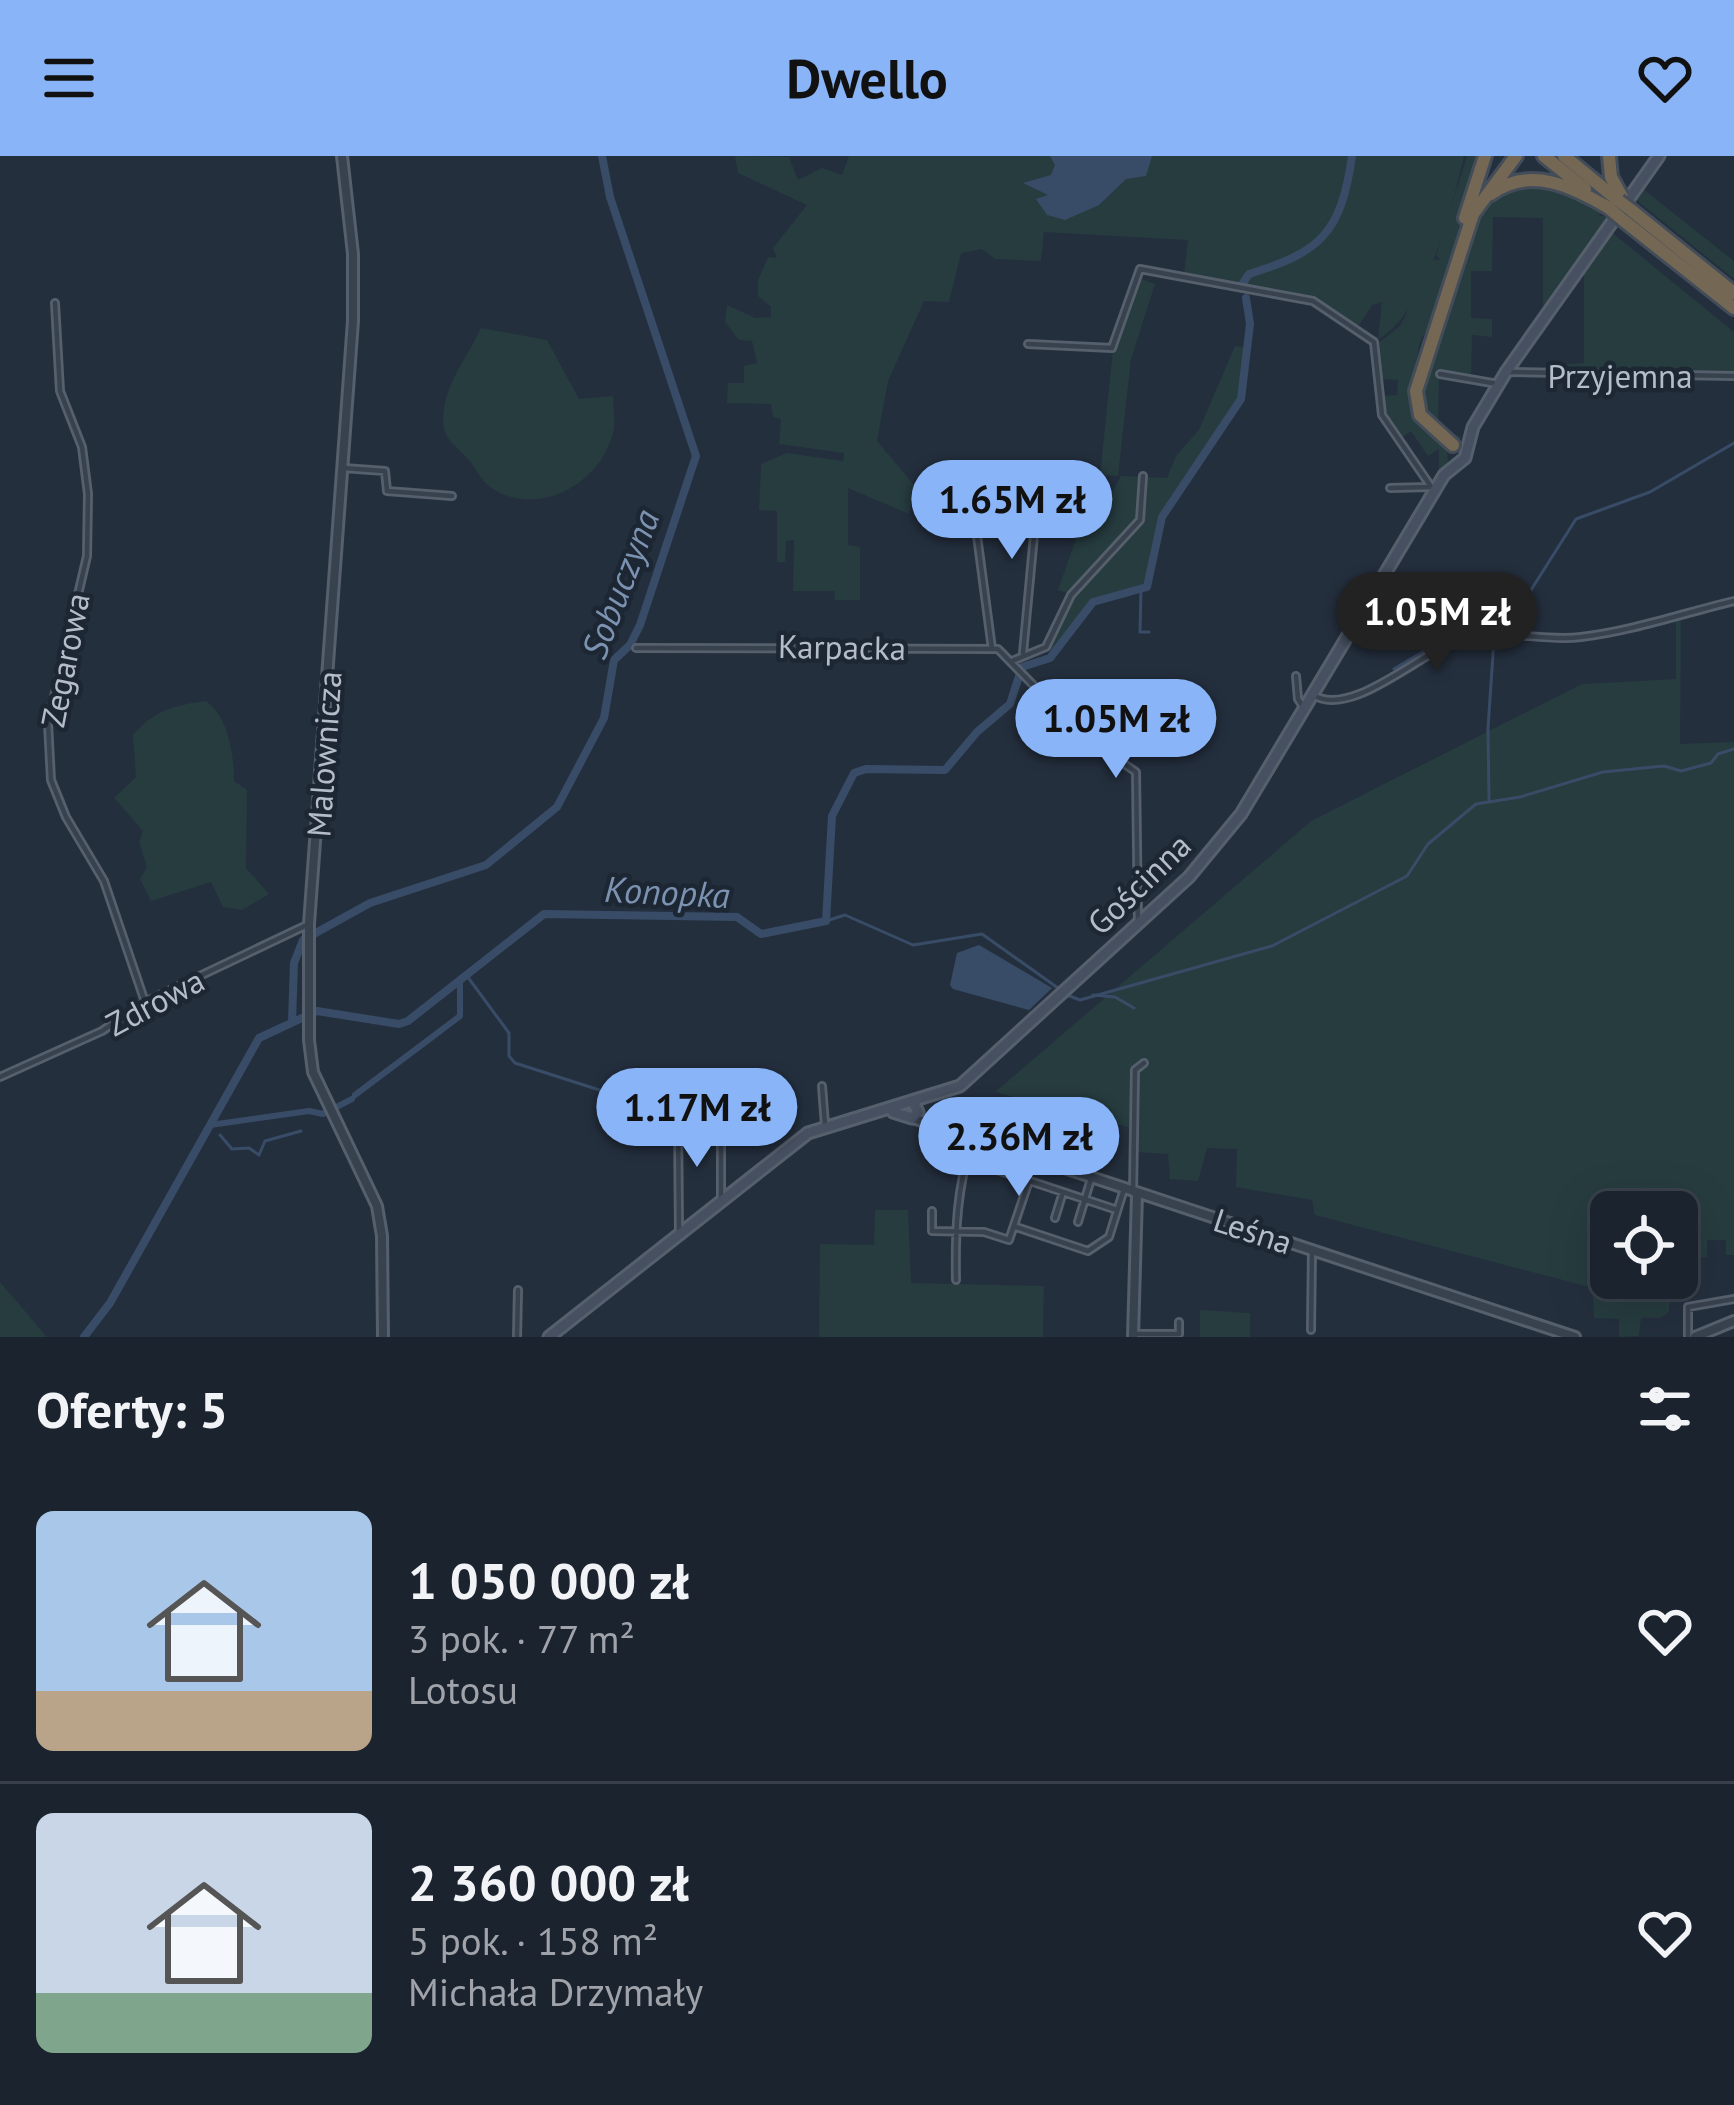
<!DOCTYPE html>
<html lang="pl">
<head>
<meta charset="utf-8">
<style>
  body { margin:0; font-family:"PT Sans",sans-serif; background:#282f3a; color:#f1f3f6; height:100vh; display:flex; flex-direction:column; font-size:45px; white-space:nowrap }
  * { box-sizing:border-box; margin:0 }
  p { font-size:39px; color:#a0a4aa }
  .icon { flex:none; width:66px; height:66px; fill:none; stroke:currentColor; stroke-width:2; stroke-linecap:round; stroke-linejoin:round }
  .map { position:relative; height:1181px; overflow:hidden }
  .panel { display:flex; flex-direction:column; background:#1b232e; flex:1 }
  .panel>* { flex:none }
  .controls { position:absolute; left:1590px; top:1035px; display:grid; gap:24px }
  .controls a { display:grid; place-items:center; width:108px; height:108px; border-radius:18px; background:#1b232e; box-shadow:0 12px 48px #0002,0 0 0 3px #39404a; font-size:60px }
  .price { position:absolute; translate:-50% -102px; padding:0 27px; border-radius:42px; background:#8ab4f8; color:#111; font-size:39px; line-height:78px; filter:drop-shadow(0 3px 6px #0008) }
  .price::after { content:''; position:absolute; left:50%; top:72px; width:36px; height:27px; margin-left:-18px; background:inherit; clip-path:polygon(0 0,100% 0,50% 100%) }
  .price.on { background:#222; color:#fff }
  ul { padding:0; list-style:none }
  li { display:flex; align-items:center; gap:36px; height:300px; padding:0 36px }
  li+li { border-top:3px solid #39404a }
  li span { display:grid; place-items:center; flex:none; width:336px; height:240px; border-radius:18px; color:#555 }
  li>.icon { margin-inline-start:auto }
  span .icon { width:144px; height:144px; fill:#fffc; stroke-width:1 }
  li b { font-size:51px }
  h2 { display:flex; justify-content:space-between; align-items:center; height:144px; padding:0 36px; font-size:51px }
  header { display:flex; justify-content:space-between; align-items:center; height:156px; padding:0 36px; background:#8ab4f8; color:#111; font-size:54px; font-weight:600 }
  .map>svg:first-child { display:block }
  .green { fill:#263c3f }
  .water { fill:#394c67 }
  .lines { fill:none; stroke-linecap:round; stroke-linejoin:round }
  .stream { stroke:#394c67; stroke-width:3 }
  .canal { stroke:#394c67; stroke-width:6 }
  .river { stroke:#394c67; stroke-width:8 }
  .minor-casing { stroke:#565f6c; stroke-width:10 }
  .tertiary-casing { stroke:#565f6c; stroke-width:14 }
  .secondary-casing { stroke:#565f6c; stroke-width:15 }
  .motorway-casing { stroke:#434c59; stroke-width:18 }
  .minor { stroke:#38414e; stroke-width:4.5 }
  .tertiary { stroke:#38414e; stroke-width:8 }
  .secondary { stroke:#465061; stroke-width:9 }
  .motorway { stroke:#746855; stroke-width:12 }
  .motorway-bridge-casing { stroke:#434c59; stroke-width:18; stroke-linecap:butt }
  .motorway-bridge { stroke:#746855; stroke-width:12 }
  .labels { text-anchor:middle; stroke-width:9; stroke-linejoin:round; paint-order:stroke }
  .street-label { font-size:33px; fill:#b4bcc9; stroke:#1d2633 }
  .water-label { font-size:36px; font-style:italic; fill:#7c92b1; stroke:#1d2633 }
</style>
</head>
<body>
<header><svg class="icon" aria-label="menu" viewBox="0 0 24 24"><path d="M4 6h16M4 12h16M4 18h16"/></svg>Dwello<svg class="icon" aria-label="heart" viewBox="0 0 24 24"><path d="M12 20l-8-8c-3-5 5-10 8-4 3-6 11-1 8 4z"/></svg></header>
<div class="map">
<svg width="1734" height="1181" viewBox="0 0 1734 1181">
  <rect width="100%" height="100%" fill="#242f3e"/>
  <path class="green" d="M735 0 789 1 798 24 822 12 842 19 849 0H1464C1453 49 1425 159 1378 183L1382 146 1372 149 1358 171 1313 144 1184 119 1188 84 1044 76 1041 105 995 103 982 93 961 97 949 146 924 145 888 225 877 285 915 330 909 358 848 332V389L860 391V444H835L834 435H793L794 384 786 385 785 406H777V355L759 354 761 308 787 297 843 305 844 297 779 288 781 263 773 261 771 248 727 247 728 227H744V210L757 207 752 185 739 184 725 166 727 149 755 162 771 161V151L758 140V124L768 101 777 102 773 92 807 49 738 17Z
    M1467 0H1481L1428 174C1417 185 1419 195 1416 210 1405 273 1406 251 1447 295L1448 305 1439 323V293L1428 300 1411 275 1398 284 1383 256 1382 240 1397 239 1398 224 1380 223 1377 188 1400 170 1434 103 1440 104 1436 99Z
    M1553 29 1602 54 1599 60H1611L1543 156V62L1493 61 1492 115H1471V162L1492 163V181L1472 179 1471 221 1439 218 1438 269 1462 282 1451 286 1432 270 1418 240 1472 73C1494 30 1508 32 1553 29Z
    M1643 33 1734 105V123L1635 43Z
    M1610 75 1734 176V219L1566 218 1567 208 1584 207V111Z
    M1138 122 1155 128 1131 203 1118 320 1100 319 1113 194Z
    M481 172 547 184 579 243 613 240C613 251 616 266 613 277 600 329 536 363 490 331 480 324 476 311 467 302 456 290 443 282 443 265 444 226 466 205 481 172Z
    M1235 190 1247 192 1239 243 1160 360 1148 427 1090 446 1054 494 1048 491 1072 438 1058 434 1088 349 1078 348V343L1108 344 1121 320 1167 322 1176 300 1199 274Z
    M1681 458 1680 588 1734 586V1099H1726V1084H1707V1101L1694 1102 1693 1090 1680 1091 1677 1103V1056H1611V1122H1670L1669 1156 1660 1162H1641L1639 1180 1619 1181V1163L1594 1162 1593 1132 1315 1059 1312 1044 1236 1031 1237 993 1207 992 1198 1025 1170 1023 1168 998 1135 996V973L995 936 1311 665 1582 528 1676 523V460Z
    M206 545C228 560 234 598 234 625L247 634 246 712 269 738 242 754 223 751 211 726 151 745 140 723 147 711 139 686 143 675 114 642 136 621 133 579C153 555 175 549 206 545Z
    M875 1054H908L911 1127 1044 1130 1043 1181H819L820 1088 874 1089Z
    M0 1126 47 1181H0Z
    M1200 1154 1250 1157V1181H1200Z"/>
  <path class="water" d="M1050 0H1152L1146 20 1126 23 1099 49 1065 64 1047 59 1036 43 1048 39 1023 27 1051 19 1055 9Z
    M979 789 1052 832 1029 854 953 833 950 829 957 797Z"/>
  <g class="lines">
    <path class="stream" d="M1141 434 1140 476H1149
      M1394 513 1454 477 1524 466 1531 434 1576 363 1650 336 1734 287
      M1489 643 1488 572 1494 484
      M826 765 845 759 913 789 982 778 1058 832
      M467 820 509 877V900L515 907 662 954
      M1067 839 1080 844 1272 790 1407 720 1428 688 1476 648 1520 641 1603 616 1664 610 1681 615 1711 607 1718 598 1734 593
      M1093 839 1115 841 1134 852
      M220 979 232 993 249 992 259 999 265 985 301 975"/>
    <path class="canal" d="M355 939 460 860V826
      M210 969 309 955 323 958 352 943"/>
    <path class="river" d="M1243 127 1249 118C1321 96 1341 77 1352 0
      M292 866 294 807 303 784 370 747 486 709 557 651 604 562 614 504 630 489 640 469 696 300 610 41 602 0
      M84 1181 110 1147 259 882 317 855 399 868 408 865 544 758 737 761 761 778 826 765 832 660 854 617 866 613 945 614 977 576 1010 548 1022 511 1050 502 1093 446 1147 431 1162 361 1241 243 1250 168 1246 142"/>
    <defs>
      <path id="minor" d="M55 147 60 235 82 291 88 338 87 400 48 567 51 624 66 661 104 725 145 846
        M1028 188 1112 192 1140 113 1313 145 1374 186 1382 259 1434 335
        M1506 216 1734 220
        M1440 218 1498 228
        M995 311 1040 315 1023 497
        M343 312 385 315 387 335 452 340
        M991 326V356L977 365 976 372 992 493
        M1390 332 1430 331
        M636 492 998 493 1080 577 1136 616 1138 767
        M1012 505 1046 491 1071 439 1140 364 1143 320
        M1296 520 1298 543 1304 552
        M1312 538C1350 565 1423 494 1461 483 1499 471 1542 486 1581 481 1632 475 1684 457 1734 445
        M0 921 102 875 145 846 309 768
        M822 930 825 969
        M678 961 679 1077
        M934 993 1117 1054
        M1133 1037 1135 914 1144 907
        M721 1045V937
        M932 1055V1075L984 1076 1009 1084 1029 1025
        M1055 1062 1063 1036
        M1078 1066 1091 1023
        M1016 1071 1088 1095 1109 1081 1124 1033
        M956 1124C955 1074 957 1032 972 984
        M1311 1174 1312 1095
        M1133 1178H1179V1166
        M517 1181 518 1134
        M1688 1181V1151L1734 1143"/>
      <path id="tertiary" d="M342 0 353 98V165L309 768V884L313 916 377 1050 382 1080 383 1181
        M913 962 1575 1181
        M1133 1181 1137 1038
        M1695 1181 1734 1165"/>
      <path id="secondary" d="M893 956 912 962 918 956 914 948
        M549 1181 808 977 960 930 1189 721 1241 658 1444 319 1465 302 1473 271 1506 216 1659 0"/>
      <path id="motorway" d="M1544 0 1585 33
        M1564 0 1619 45
        M1609 0 1611 21 1622 41
        M1491 38C1530 9 1573 31 1609 52
        M1631 54 1734 137
        M1465 62 1485 0
        M1623 64 1734 152
        M1453 289 1420 259 1416 235 1473 58 1516 0"/>
    </defs>
    <use href="#minor" class="minor-casing"/>
    <use href="#tertiary" class="tertiary-casing"/>
    <use href="#secondary" class="secondary-casing"/>
    <use href="#motorway" class="motorway-casing"/>
    <use href="#minor" class="minor"/>
    <use href="#tertiary" class="tertiary"/>
    <use href="#secondary" class="secondary"/>
    <use href="#motorway" class="motorway"/>
    <defs>
      <path id="motorway-bridge" d="M1619 45 1631 54
        M1611 54 1623 64"/>
    </defs>
    <use href="#motorway-bridge" class="motorway-bridge-casing"/>
    <use href="#motorway-bridge" class="motorway-bridge"/>
  </g>
  <g class="labels">
    <g class="street-label">
      <text x="1620" y="232">Przyjemna</text>
      <text transform="translate(842 491) rotate(1)" y="12">Karpacka</text>
      <text transform="translate(65 504) rotate(-79)" y="12">Zegarowa</text>
      <text transform="translate(324 598) rotate(-86)" y="12">Malownicza</text>
      <text transform="translate(1139 728) rotate(-44)" y="12">Gościnna</text>
      <text transform="translate(155 846) rotate(-28)" y="12">Zdrowa</text>
      <text transform="translate(1253 1075) rotate(18)" y="12">Leśna</text>
    </g>
    <g class="water-label">
      <text transform="translate(620 428) rotate(-69)" y="13">Sobuczyna</text>
      <text transform="translate(667 736) rotate(3)" y="13">Konopka</text>
    </g>
  </g>
</svg>
<div class="controls">
<a><svg class="icon" aria-label="locate" viewBox="0 0 24 24"><circle cx="12" cy="12" r="6"/><path d="M12 2v4M12 18v4M2 12h4M18 12h4"/></svg></a>
</div>
<b class="price" style="left:1012px;top:406px">1.65M zł</b>
<b class="price on" style="left:1437px;top:518px">1.05M zł</b>
<b class="price" style="left:1116px;top:625px">1.05M zł</b>
<b class="price" style="left:697px;top:1014px">1.17M zł</b>
<b class="price" style="left:1019px;top:1043px">2.36M zł</b>
</div>
<section class="panel">
<h2>Oferty: 5<svg class="icon" aria-label="filters" viewBox="0 0 24 24"><path d="M4 7h16M4 17h16"/><circle cx="9" cy="7" r="2"/><circle cx="15" cy="17" r="2"/></svg></h2>
<ul>
<li><span style="background:linear-gradient(#a9c7e8 75%,#b9a48a 0)"><svg class="icon" aria-label="home" viewBox="0 0 24 24"><path d="M3 11l9-7 9 7M6 9v11h12V9"/></svg></span><div><b>1 050 000 zł</b><p>3 pok. · 77 m²</p><p>Lotosu</p></div><svg class="icon" aria-label="heart" viewBox="0 0 24 24"><path d="M12 20l-8-8c-3-5 5-10 8-4 3-6 11-1 8 4z"/></svg></li>
<li><span style="background:linear-gradient(#c9d6e8 75%,#7fa58c 0)"><svg class="icon" aria-label="home" viewBox="0 0 24 24"><path d="M3 11l9-7 9 7M6 9v11h12V9"/></svg></span><div><b>2 360 000 zł</b><p>5 pok. · 158 m²</p><p>Michała Drzymały</p></div><svg class="icon" aria-label="heart" viewBox="0 0 24 24"><path d="M12 20l-8-8c-3-5 5-10 8-4 3-6 11-1 8 4z"/></svg></li>
</ul>
</section>
</body>
</html>
